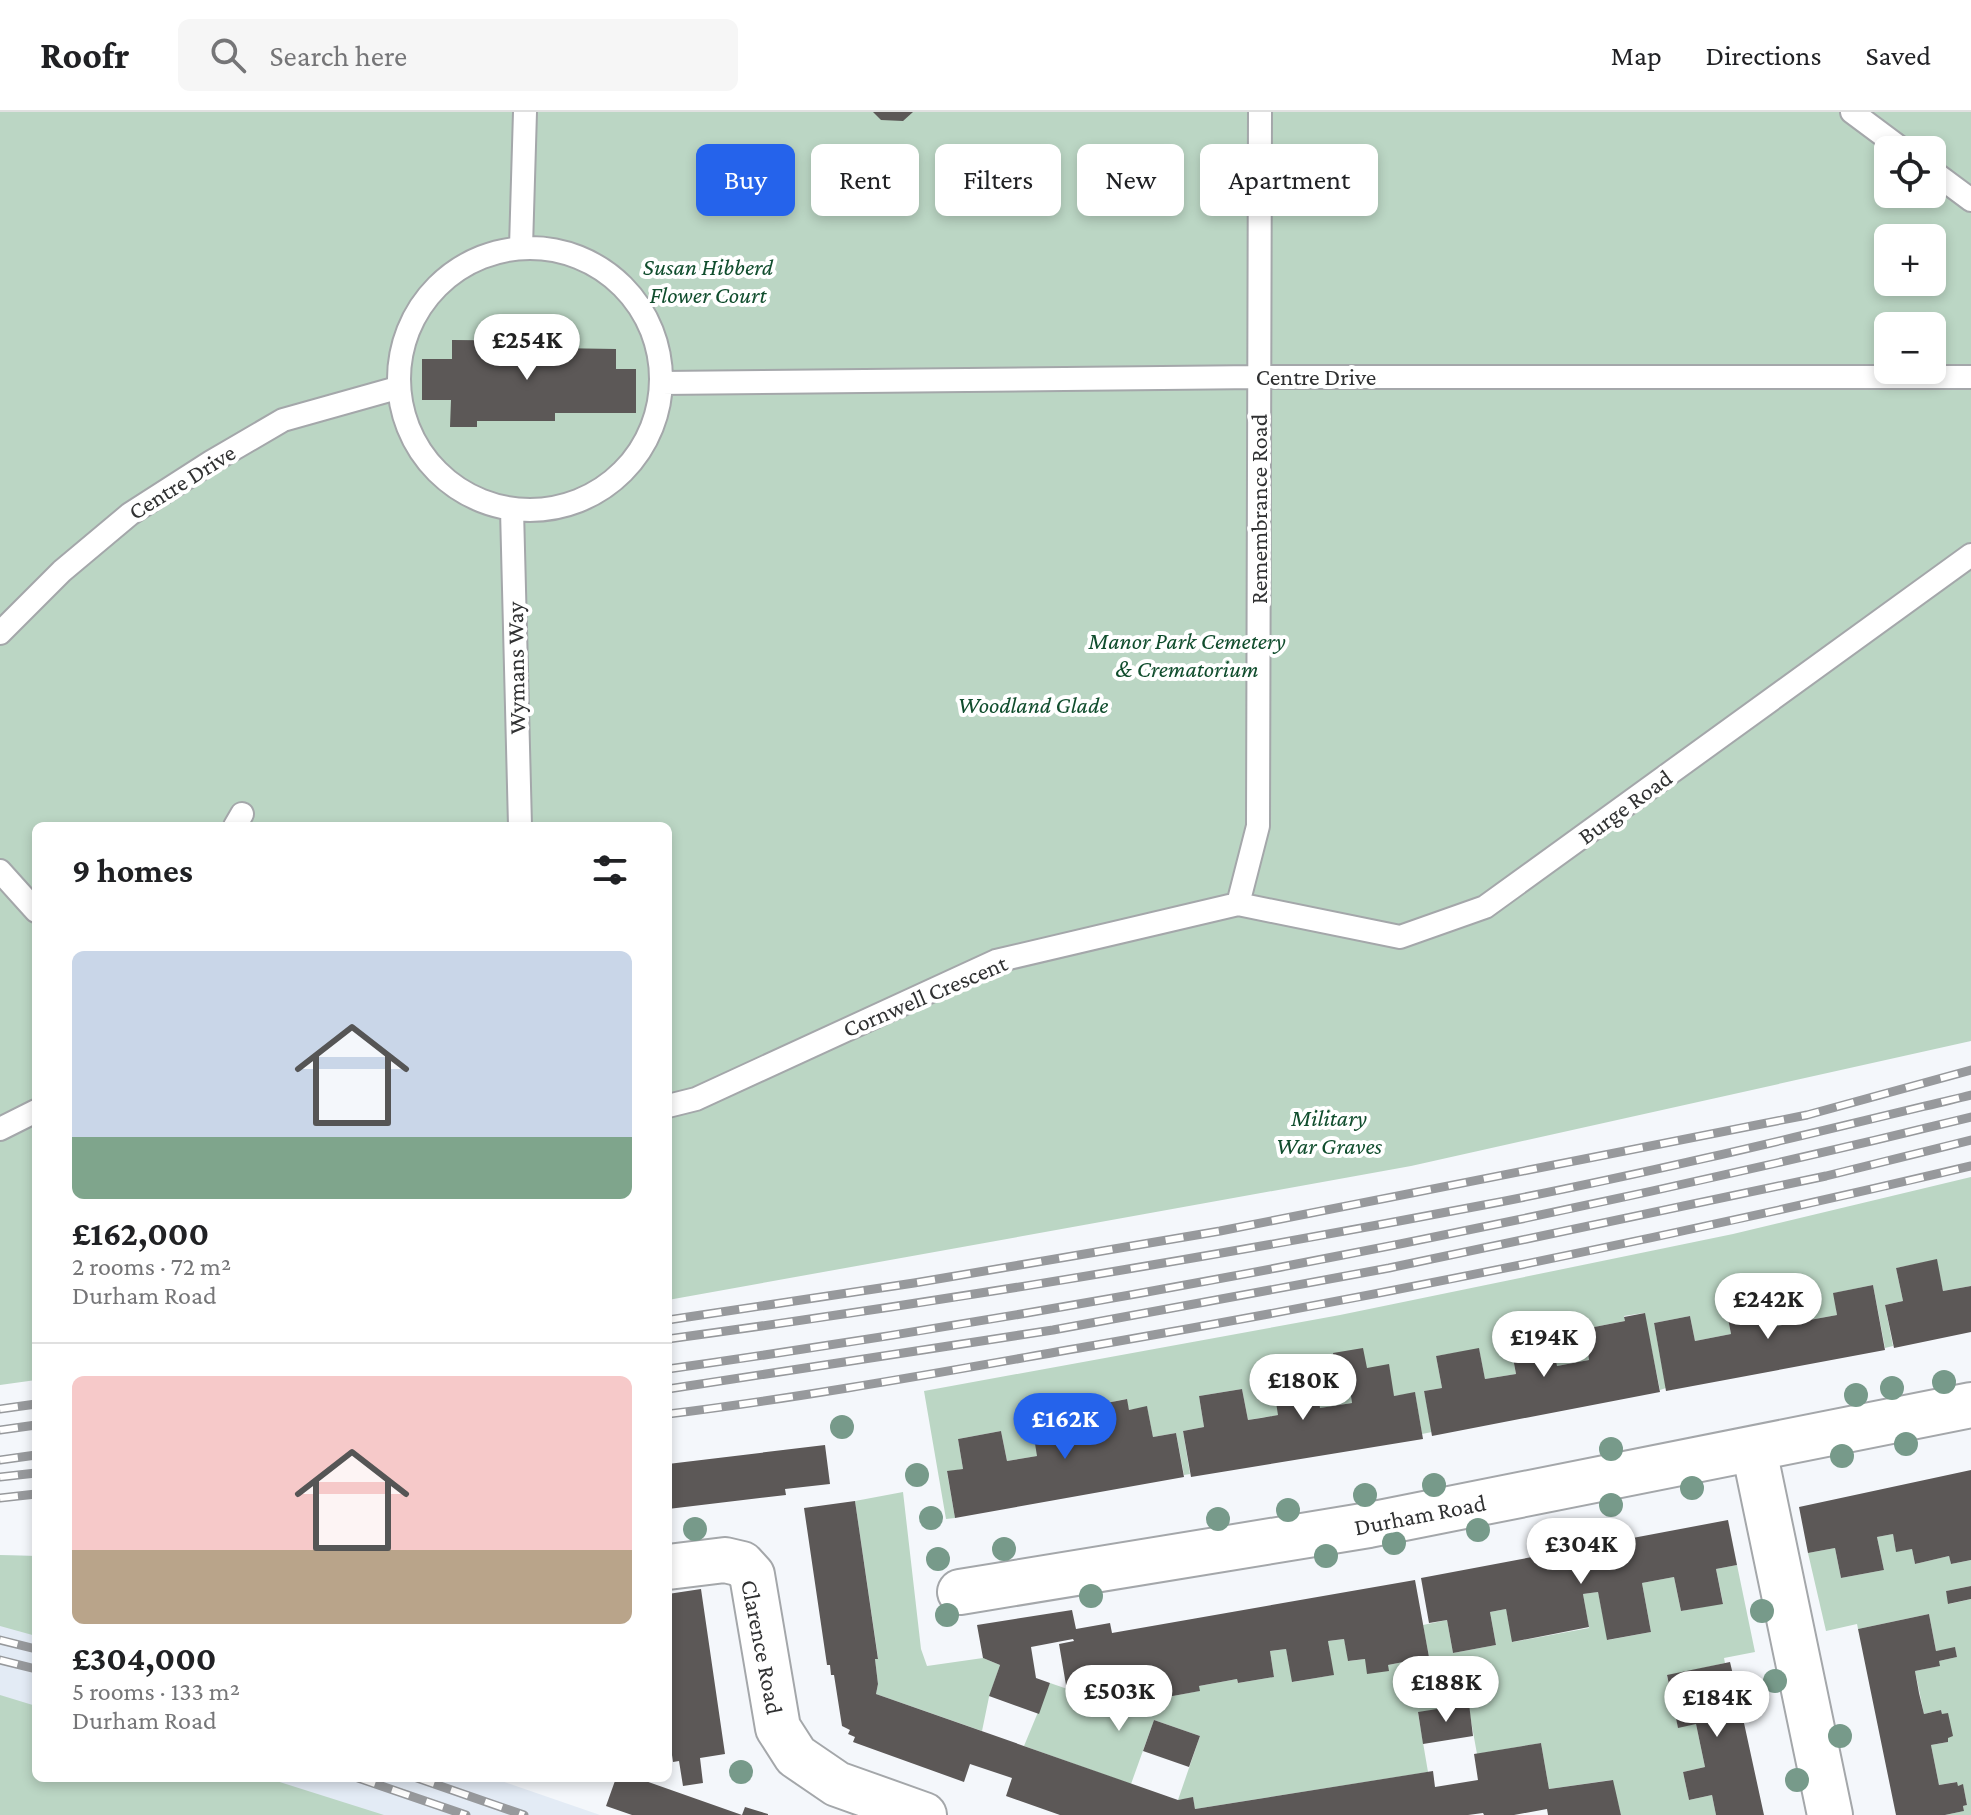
<!DOCTYPE html>
<html lang="en">
<head>
<meta charset="utf-8">
<style>
  body { margin:0; font-family:"Crimson Pro",serif; background:#f6f6f6; color:#202124; height:100vh; display:flex; flex-direction:column; font-size:30px; white-space:nowrap }
  * { box-sizing:border-box; margin:0 }
  p { font-size:26px; color:#757577 }
  .icon { flex:none; width:44px; height:44px; fill:none; stroke:currentColor; stroke-width:2; stroke-linecap:round; stroke-linejoin:round }
  .map { position:relative; flex:1; overflow:hidden }
  .panel { position:absolute; left:32px; top:710px; width:640px; height:960px; display:flex; flex-direction:column; background:#fff; border-radius:12px; box-shadow:0 4px 12px #0003 }
  .panel>* { flex:none }
  .top-card { position:absolute; left:696px; top:32px; width:760px; height:72px; display:flex; gap:16px }
  .fabs { position:absolute; left:1874px; top:24px; display:grid; gap:16px }
  .fabs a { display:grid; place-items:center; width:72px; height:72px; border-radius:12px; background:#fff; box-shadow:0 4px 12px #0003; font-size:40px }
  .price { position:absolute; translate:-50% -68px; padding:0 18px; border-radius:28px; background:#fff; color:#222; font-size:26px; line-height:52px; filter:drop-shadow(0 2px 4px #0008) }
  .price::after { content:''; position:absolute; left:50%; top:48px; width:24px; height:18px; margin-left:-12px; background:inherit; clip-path:polygon(0 0,100% 0,50% 100%) }
  .price.current { background:#2563eb; color:#fff }
  ul { padding:0; list-style:none }
  li { display:grid; align-content:center; gap:16px; height:424px; padding:0 40px }
  li+li { border-top:2px solid #e0e0e0 }
  li span { display:grid; place-items:center; height:248px; border-radius:12px; color:#555 }
  li>.icon { margin-inline-start:auto }
  span .icon { width:144px; height:144px; fill:#fffc; stroke-width:1 }
  li b { font-size:34px }
  h2 { display:flex; justify-content:space-between; align-items:center; height:96px; padding:0 40px; font-size:34px }
  .chip { padding:0 28px; border-radius:12px; background:#fff; box-shadow:0 4px 12px #0003; font-size:28px; line-height:72px }
  .chip.current { background:#2563eb; color:#fff }
  header { display:flex; align-items:center; gap:48px; box-sizing:border-box; height:112px; padding:0 40px; background:#fff; border-bottom:2px solid #e0e0e0 }
  header strong { font-size:38px }
  nav { display:flex; gap:44px; margin-inline-start:auto; font-size:28px }
  .search { width:560px; height:72px; background:#f6f6f6; display:flex; align-items:center; gap:20px; box-sizing:border-box; padding:0 28px; border-radius:12px; color:#757577; font-size:30px }
  .map>svg:first-child { display:block }
  .built { fill:#e3ebf5 }
  .green { fill:#bbd6c4; fill-rule:evenodd }
  .building { fill:#5c5857 }
  .lines { fill:none; stroke-linecap:round; stroke-linejoin:round }
  .service-casing { stroke:#a4a7aa; stroke-width:26 }
  .minor-casing { stroke:#a4a7aa; stroke-width:48 }
  .service { stroke:#fff; stroke-width:22 }
  .minor { stroke:#fff; stroke-width:44 }
  .rail-casing { stroke:#97999c; stroke-width:9 }
  .rail { stroke:#fff; stroke-width:6; stroke-dasharray:18; stroke-linecap:butt }
  .tree { fill:#779a8a }
  .labels { text-anchor:middle; stroke-width:8; stroke-linejoin:round; paint-order:stroke }
  .park-label { font-size:24px; font-style:italic; fill:#104d2d; stroke:#fff }
  .street-label { font-size:24px; fill:#303132; stroke:#fff }
</style>
</head>
<body>
<header>
<strong>Roofr</strong>
<div class="search"><svg class="icon" aria-label="search" viewBox="0 0 24 24"><circle cx="10" cy="10" r="6"/><path d="M15 15l6 6"/></svg>Search here</div>
<nav><a>Map</a><a>Directions</a><a>Saved</a></nav>
</header>
<div class="map">
<svg width="1971" height="1703" viewBox="0 0 1971 1703">
  <rect width="100%" height="100%" fill="#f4f7fb"/>
  <path class="built" d="M0 1443 36 1444V1666H493L600 1703H0Z"/>
  <path class="green" d="M0 0H1971V929L1411 1054 668 1188V714H36V1268L0 1273ZM1888 38H1932V82H1888ZM1888 126H1932V170H1888ZM1888 214H1932V258H1888Z
    M1971 1065V1174L1943 1179 1936 1148 1896 1156 1903 1189 1885 1193 1893 1234 1885 1236 1873 1173 1834 1181 1837 1203 1766 1216 1760 1180 1724 1186 1731 1222 1695 1229 1690 1204 1654 1211 1666 1276 1660 1278 1644 1201 1624 1204 1625 1209 1584 1217 1589 1248 1557 1254 1550 1223 1510 1231 1516 1262 1485 1267 1479 1237 1436 1244 1442 1276 1424 1279 1432 1320 1422 1322 1415 1281 1394 1284 1367 1256 1333 1241 1336 1261 1347 1259 1352 1291 1248 1308 1242 1277 1199 1284 1204 1315 1183 1319 1190 1362 1184 1363 1176 1321 1153 1325 1147 1295 1129 1298 1126 1287 1060 1301 1062 1308 1037 1344 1007 1349 1001 1319 958 1327 963 1357 947 1360 955 1406 946 1407 924 1279 1340 1203 1733 1122Z
    M903 1380 921 1537 927 1554 983 1546 1000 1553 989 1585 982 1619 876 1582 878 1572 875 1547 878 1546 855 1389Z
    M1893 1422 1896 1439 1912 1437 1915 1452 1949 1444 1951 1452 1971 1448V1474L1946 1479 1949 1492 1971 1487V1703H1945L1964 1699 1963 1694 1967 1693 1963 1673 1958 1674 1956 1670 1939 1673 1931 1633 1948 1630V1626L1941 1598 1924 1602 1915 1559 1939 1554V1549L1957 1545 1955 1536 1936 1539 1929 1502 1858 1517 1857 1512 1826 1519 1808 1441 1835 1436 1841 1466 1884 1458 1877 1425Z
    M0 1443 36 1444V1524L0 1514Z
    M1737 1453 1755 1540 1724 1546 1725 1551 1667 1564 1678 1615 1696 1612 1705 1655 1683 1660 1689 1688 1712 1683 1716 1703H1621L1612 1668 1549 1677 1541 1631 1477 1642 1468 1592 1418 1601 1428 1660 1195 1697 1193 1686 1178 1688 1200 1624 1154 1608 1131 1672 1024 1634 1050 1571 1082 1582 1083 1579 1158 1565 1163 1586 1199 1579V1574L1237 1567 1238 1571 1274 1565 1270 1539 1286 1537 1293 1570 1333 1563 1328 1529 1344 1527 1349 1549 1365 1547 1388 1559V1553L1429 1545 1423 1513 1447 1508 1453 1541 1496 1533 1490 1500 1506 1497 1513 1530 1589 1516 1583 1482 1598 1480 1608 1528 1651 1520 1642 1471 1674 1465 1681 1499 1723 1491 1716 1457Z
    M0 1583 36 1594V1666H267L384 1703H0Z"/>
  <path class="building" d="M873 0H913L903 9 881 8Z
    M452 228 555 229V236L616 237V257H636V301H555V309H477V315H450L451 288H422V247H452Z
    M1937 1147 1943 1179 1971 1174V1220L1894 1236 1885 1193 1903 1189 1896 1156Z
    M1873 1173 1885 1238 1666 1279 1654 1211 1690 1204 1695 1229 1731 1222 1724 1186 1760 1179 1766 1216 1837 1203 1833 1181Z
    M1645 1201 1660 1280 1432 1324 1424 1279 1442 1276 1436 1244 1479 1236 1485 1267 1516 1262 1510 1230 1551 1222 1557 1254 1589 1248 1584 1217 1625 1209 1624 1205Z
    M1363 1236 1367 1256 1389 1252 1394 1284 1415 1280 1423 1327 1191 1365 1183 1319 1204 1315 1199 1284 1242 1277 1248 1308 1261 1306 1278 1303 1273 1271 1315 1264 1320 1296 1352 1291 1347 1259 1336 1261 1333 1241Z
    M1127 1287 1129 1298 1147 1294 1153 1325 1176 1321 1184 1365 955 1406 947 1359 963 1357 958 1327 1001 1319 1007 1349 1037 1344 1032 1313 1062 1308 1060 1300Z
    M825 1333 830 1372 785 1377 786 1383 668 1397V1352Z
    M1971 1358V1448L1951 1452 1949 1444 1915 1452 1912 1437 1896 1440 1893 1422 1877 1425 1884 1458 1841 1466 1835 1436 1808 1441 1799 1395Z
    M855 1389 878 1547H875L878 1572 876 1582 1178 1688 1193 1685 1195 1697 1433 1659 1435 1675 1478 1668 1474 1642 1541 1631 1549 1677 1613 1668 1621 1703H1548L1547 1697 1514 1703H1484L1483 1701 1468 1703H1060L1006 1684 1012 1666 970 1652 964 1670 853 1630 855 1625 848 1622 850 1618 842 1614 834 1563H831L830 1553H827L804 1396Z
    M1728 1408 1737 1453 1716 1457 1723 1492 1681 1499 1674 1465 1642 1471 1651 1520 1607 1528 1598 1480 1583 1482 1589 1515 1512 1530 1506 1497 1490 1500 1496 1533 1453 1541 1447 1508 1429 1511 1421 1466Z
    M1415 1468 1429 1545 1388 1553 1389 1559 1367 1562 1365 1547 1348 1549 1344 1527 1328 1529 1334 1563 1292 1570 1286 1537 1270 1539 1274 1565 1238 1571 1237 1567 1199 1574 1200 1579 1162 1586 1158 1565 1083 1579 1081 1571 1066 1573 1059 1532 1074 1529 1073 1527 1031 1535 1036 1566 1050 1571 1039 1602 989 1584 1000 1553 983 1546 977 1513 1072 1498 1076 1517 1110 1511 1112 1521Z
    M1971 1474V1487L1948 1492 1946 1479Z
    M701 1477 725 1642 700 1646 703 1671 683 1674 679 1649 673 1650 668 1615V1482Z
    M1929 1502 1936 1539 1955 1535 1957 1545 1939 1549 1940 1554 1915 1559 1919 1581 1924 1602 1941 1598 1942 1602 1948 1601 1953 1624 1948 1626V1630L1931 1633 1939 1673 1957 1670 1958 1674 1963 1672 1967 1693 1963 1694 1964 1699 1945 1703H1896L1858 1517Z
    M1730 1550 1739 1588 1764 1703H1716L1712 1683 1689 1688 1683 1660 1705 1655 1696 1612 1678 1616 1667 1563Z
    M1469 1592 1473 1624 1423 1632 1418 1600Z
    M1154 1608 1200 1624 1189 1655 1143 1639Z
    M616 1666H637L742 1703H632L606 1694Z
    M745 1695 768 1702V1703H742Z"/>
  <g class="lines">
    <defs>
      <path id="service" d="M1852 0 1903 38
        M1932 59 1971 88
        M521 135 525 0
        M399 267a131 131 0 1 1 262 0a131 131 0 1 1-262 0Z
        M661 271 1259 265H1971
        M512 398 520 714
        M0 521 62 459 130 402 211 350 283 308 397 276
        M235 714 242 702
        M0 759 36 799
        M1238 792 1258 714 1260 0
        M668 994 696 987 996 849 1238 792 1400 825 1485 795 1971 443
        M0 1017 36 999"/>
      <path id="minor" d="M1754 1338 1830 1703
        M668 1455 725 1448 742 1452 752 1463 778 1616 796 1644 837 1672 924 1703
        M960 1480 1369 1413 1971 1293"/>
    </defs>
    <use href="#service" class="service-casing"/>
    <use href="#minor" class="minor-casing"/>
    <use href="#service" class="service"/>
    <use href="#minor" class="minor"/>
    <defs>
      <path id="rail" d="M668 1208 914 1171 1220 1119 1807 1003 1971 958
        M668 1227C941 1190 1213 1145 1484 1093 1647 1062 1809 1022 1971 983
        M668 1257C1106 1195 1541 1110 1971 1005
        M668 1277 1053 1218 1389 1156 1826 1064 1971 1028
        M0 1297 36 1292
        M668 1302C814 1284 958 1257 1102 1232 1394 1181 1683 1122 1971 1054
        M0 1318 36 1313
        M0 1348 36 1343
        M0 1365 36 1361
        M0 1386 36 1382
        M0 1528 36 1537
        M0 1548 36 1557
        M358 1666 466 1703
        M417 1666 524 1703"/>
    </defs>
    <use href="#rail" class="rail-casing"/>
    <use href="#rail" class="rail"/>
  </g>
  <g class="tree">
    <circle cx="1944" cy="1270" r="12"/>
    <circle cx="1892" cy="1276" r="12"/>
    <circle cx="1856" cy="1283" r="12"/>
    <circle cx="842" cy="1315" r="12"/>
    <circle cx="1906" cy="1332" r="12"/>
    <circle cx="1611" cy="1337" r="12"/>
    <circle cx="1842" cy="1344" r="12"/>
    <circle cx="917" cy="1363" r="12"/>
    <circle cx="1434" cy="1373" r="12"/>
    <circle cx="1692" cy="1376" r="12"/>
    <circle cx="1365" cy="1383" r="12"/>
    <circle cx="1611" cy="1393" r="12"/>
    <circle cx="1288" cy="1398" r="12"/>
    <circle cx="931" cy="1406" r="12"/>
    <circle cx="1218" cy="1407" r="12"/>
    <circle cx="695" cy="1417" r="12"/>
    <circle cx="1478" cy="1418" r="12"/>
    <circle cx="1394" cy="1431" r="12"/>
    <circle cx="1004" cy="1437" r="12"/>
    <circle cx="1326" cy="1444" r="12"/>
    <circle cx="938" cy="1447" r="12"/>
    <circle cx="1091" cy="1484" r="12"/>
    <circle cx="1762" cy="1499" r="12"/>
    <circle cx="947" cy="1503" r="12"/>
    <circle cx="1775" cy="1569" r="12"/>
    <circle cx="1840" cy="1624" r="12"/>
    <circle cx="741" cy="1660" r="12"/>
    <circle cx="1797" cy="1668" r="12"/>
  </g>
  <g class="labels">
    <g class="park-label">
      <text x="708" y="163">Susan Hibberd<tspan x="708" dy="28">Flower Court</tspan></text>
      <text x="1187" y="537">Manor Park Cemetery<tspan x="1187" dy="28">&amp; Crematorium</tspan></text>
      <text x="1033" y="601">Woodland Glade</text>
      <text x="1329" y="1014">Military<tspan x="1329" dy="28">War Graves</tspan></text>
    </g>
    <g class="street-label">
      <text x="1316" y="273">Centre Drive</text>
      <text transform="translate(182 370) rotate(-32)" y="8">Centre Drive</text>
      <text transform="translate(1259 397) rotate(-90)" y="8">Remembrance Road</text>
      <text transform="translate(516 556) rotate(-91)" y="8">Wymans Way</text>
      <text transform="translate(1625 695) rotate(-36)" y="8">Burge Road</text>
      <text transform="translate(925 884) rotate(-23)" y="8">Cornwell Crescent</text>
      <text transform="translate(1420 1403) rotate(-11)" y="8">Durham Road</text>
      <text transform="translate(762 1535) rotate(79)" y="8">Clarence Road</text>
    </g>
  </g>
</svg>
<div class="fabs">
<a><svg class="icon" aria-label="locate" viewBox="0 0 24 24"><circle cx="12" cy="12" r="6"/><path d="M12 2v4M12 18v4M2 12h4M18 12h4"/></svg></a>
<a>+</a>
<a>−</a>
</div>
<b class="price" style="left:527px;top:270px">£254K</b>
<b class="price" style="left:1768px;top:1229px">£242K</b>
<b class="price" style="left:1544px;top:1267px">£194K</b>
<b class="price" style="left:1303px;top:1310px">£180K</b>
<b class="price current" style="left:1065px;top:1349px">£162K</b>
<b class="price" style="left:1581px;top:1474px">£304K</b>
<b class="price" style="left:1446px;top:1612px">£188K</b>
<b class="price" style="left:1119px;top:1621px">£503K</b>
<b class="price" style="left:1717px;top:1627px">£184K</b>
<div class="top-card">
<a class="chip current">Buy</a>
<a class="chip">Rent</a>
<a class="chip">Filters</a>
<a class="chip">New</a>
<a class="chip">Apartment</a>
</div>
<section class="panel">
<h2>9 homes<svg class="icon" aria-label="filters" viewBox="0 0 24 24"><path d="M4 7h16M4 17h16"/><circle cx="9" cy="7" r="2"/><circle cx="15" cy="17" r="2"/></svg></h2>
<ul>
<li><span style="background:linear-gradient(#c9d6e8 75%,#7fa58c 0)"><svg class="icon" aria-label="home" viewBox="0 0 24 24"><path d="M3 11l9-7 9 7M6 9v11h12V9"/></svg></span><div><b>£162,000</b><p>2 rooms · 72 m²</p><p>Durham Road</p></div></li>
<li><span style="background:linear-gradient(#f6c9c9 70%,#b9a48a 0)"><svg class="icon" aria-label="home" viewBox="0 0 24 24"><path d="M3 11l9-7 9 7M6 9v11h12V9"/></svg></span><div><b>£304,000</b><p>5 rooms · 133 m²</p><p>Durham Road</p></div></li>
</ul>
</section>
</div>
</body>
</html>
